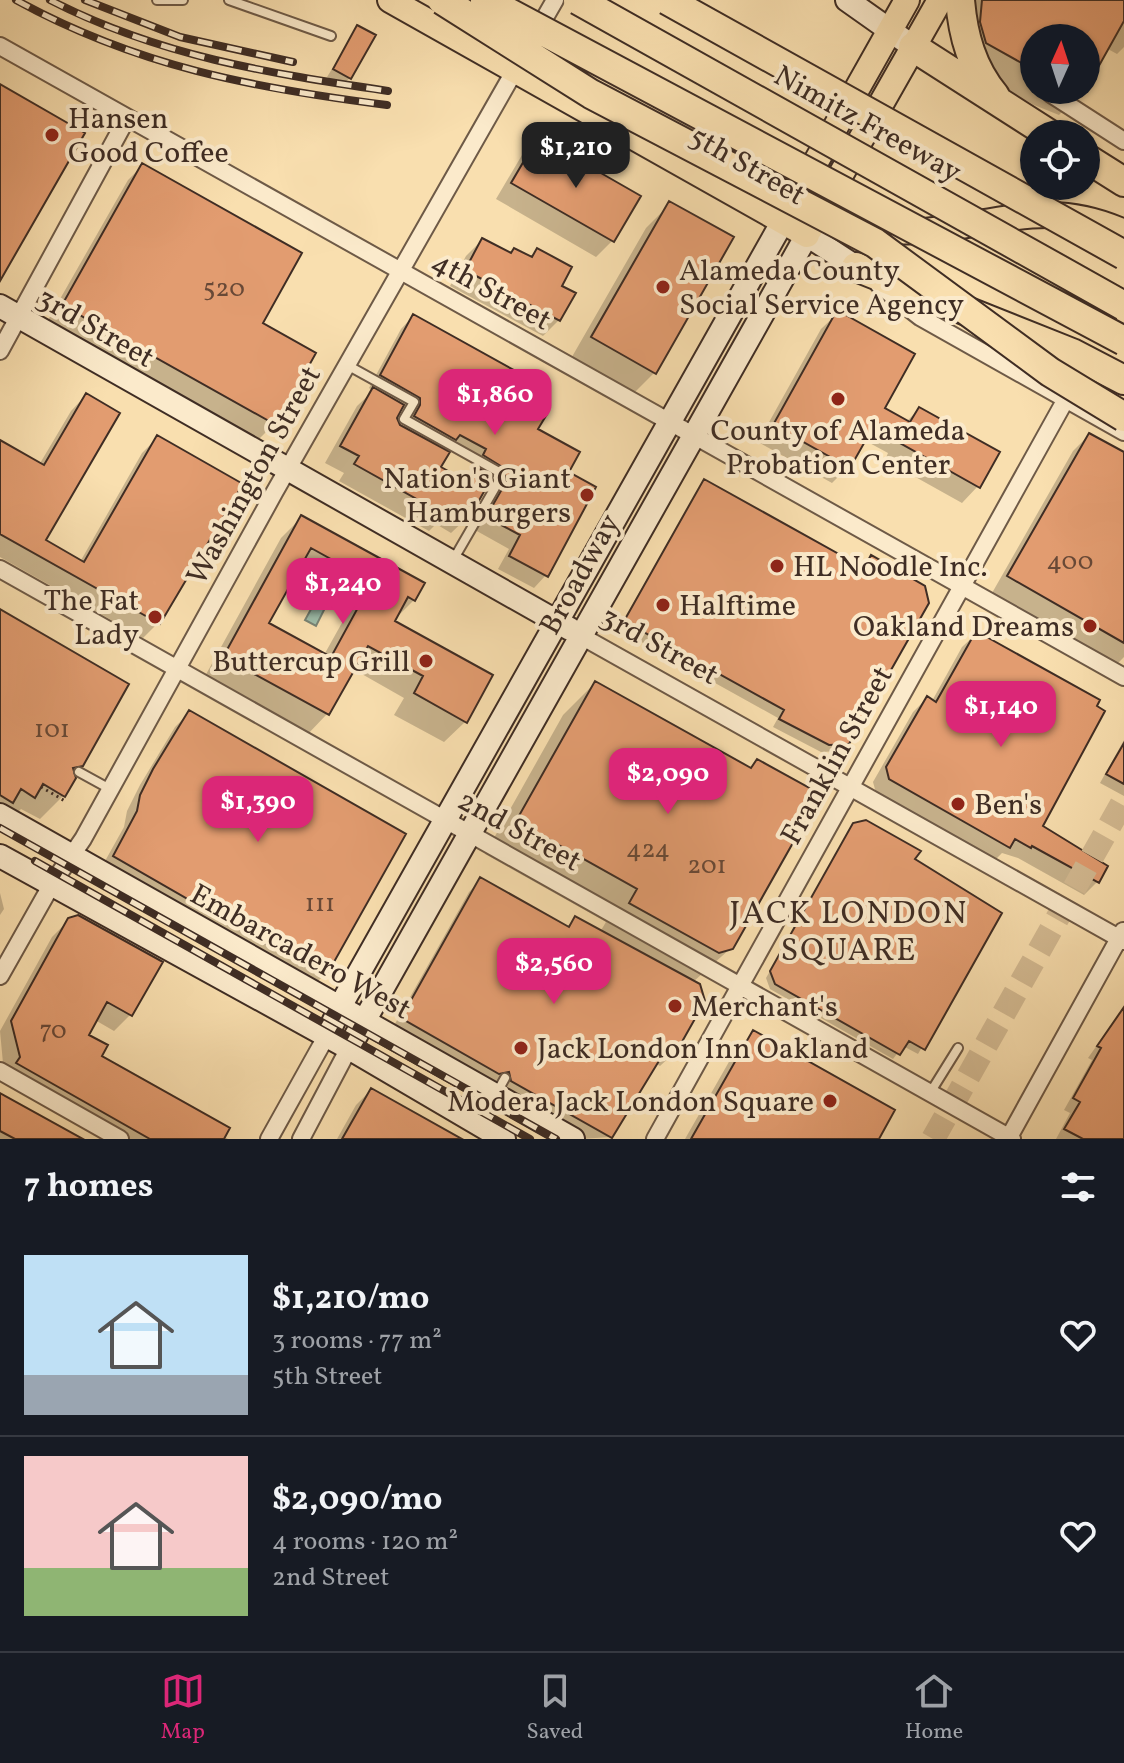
<!DOCTYPE html>
<html lang="en">
<head>
<meta charset="utf-8">
<style>
  body { margin:0; font-family:Vollkorn,serif; background:#20242c; color:#f1f3f6; height:100vh; display:flex; flex-direction:column; font-size:30px; white-space:nowrap }
  * { box-sizing:border-box; margin:0 }
  p { font-size:26px; color:#9ea1a6 }
  .icon { flex:none; width:44px; height:44px; fill:none; stroke:currentColor; stroke-width:2; stroke-linecap:round; stroke-linejoin:round }
  .map { position:relative; height:1139px; overflow:hidden }
  .drawer { display:flex; flex-direction:column; background:#171b24; flex:1 }
  .drawer>* { flex:none }
  .needle { width:52px; rotate:3deg }
  .tools { position:absolute; left:1020px; top:24px; display:grid; gap:16px }
  .tools a { display:grid; place-items:center; width:80px; height:80px; border-radius:50%; background:#171b24; box-shadow:0 2px 6px #0004; font-size:40px }
  .price { position:absolute; translate:-50% -68px; padding:0 18px; border-radius:16px; background:#db2777; color:#fff; font-size:26px; line-height:52px; filter:drop-shadow(0 2px 4px #0008) }
  .price::after { content:''; position:absolute; left:50%; top:48px; width:24px; height:18px; margin-left:-12px; background:inherit; clip-path:polygon(0 0,100% 0,50% 100%) }
  .price.active { background:#222; color:#fff }
  ul { padding:0; list-style:none }
  li { display:flex; align-items:center; gap:24px; height:200px; padding:0 24px }
  li+li { border-top:2px solid #363941 }
  li span { display:grid; place-items:center; flex:none; width:224px; height:160px; border-radius:0px; color:#555 }
  li>.icon { margin-inline-start:auto }
  span .icon { width:96px; height:96px; fill:#fffc; stroke-width:1 }
  li b { font-size:34px }
  h2 { display:flex; justify-content:space-between; align-items:center; height:96px; padding:0 24px; font-size:34px }
  .menu { display:flex; justify-content:space-around; align-items:center; height:112px; border-top:2px solid #363941; background:#171b24; font-size:22px; color:#9ea1a6 }
  .menu a { display:grid; justify-items:center; gap:4px }
  .menu .active { color:#db2777 }
  .map>svg:first-child { display:block }
  .water { fill:#9ebda9; stroke:#788374; stroke-width:2 }
  .shadow { fill:#0003; fill-rule:evenodd }
  .building { fill:#e29c70; stroke:#3f2d24; stroke-width:2; fill-rule:evenodd }
  .lines { fill:none; stroke-linecap:round; stroke-linejoin:round }
  .primary-tunnel { stroke:#d4bb93; stroke-width:24; stroke-dasharray:24 12; stroke-linecap:butt }
  .lane-casing { stroke:#6e5a47; stroke-width:12 }
  .street-casing { stroke:#6e5a47; stroke-width:20 }
  .secondary-casing { stroke:#3f2d24; stroke-width:26 }
  .primary-casing { stroke:#3f2d24; stroke-width:28 }
  .highway-casing { stroke:#3f2d24; stroke-width:32 }
  .path { stroke:#3f2d24; stroke-width:3; stroke-dasharray:2 4; stroke-linecap:butt }
  .lane { stroke:#fbeacb; stroke-width:8 }
  .street { stroke:#fbeacb; stroke-width:16 }
  .secondary { stroke:#fbeacb; stroke-width:22 }
  .primary { stroke:#f9dfaf; stroke-width:24 }
  .highway { stroke:#f9dfaf; stroke-width:28 }
  .rail-casing { stroke:#3f2d24; stroke-width:8 }
  .rail { stroke:#fbeacb; stroke-width:5; stroke-dasharray:15; stroke-linecap:butt }
  .highway-bridge-casing { stroke:#3f2d24; stroke-width:32; stroke-linecap:butt }
  .highway-bridge { stroke:#f9dfaf; stroke-width:28 }
  .poi-dot { fill:#8f2418; stroke:#fbeacb; stroke-width:3 }
  .labels { text-anchor:middle; stroke-width:8; stroke-linejoin:round; paint-order:stroke }
  .number-label { font-size:26px; fill:#684937 }
  .poi-label { font-size:30px; fill:#3f2d24; stroke:#fbeacb; text-anchor:start }
  .street-label { font-size:30px; fill:#3f2d24; stroke:#fbeacb }
  .neighbourhood-label { font-size:32px; letter-spacing:2px; fill:#3f2d24; stroke:#fbeacb }
</style>
</head>
<body>
<div class="map">
<svg width="1124" height="1139" viewBox="0 0 1124 1139">
  <rect width="100%" height="100%" fill="#f9dfaf"/>
  <filter id="stains"><feTurbulence type="fractalNoise" baseFrequency=".0025" numOctaves="4"/><feColorMatrix values="0 0 0 0 .2 0 0 0 0 .09 0 0 0 0 .02 0 0 0 .5 -.17"/></filter>
  <radialGradient id="worn" r=".72"><stop offset=".6" stop-color="#630" stop-opacity="0"/><stop offset="1" stop-color="#630" stop-opacity=".3"/></radialGradient>
  <path class="water" d="M321 591 331 596 316 626 305 620Z"/>
  <path class="shadow" d="M964 0H1124V47L1117 54 1106 48 1086 84V38H1034V90H1083L1059 115 1034 105 963 66Z
    M358 27 350 78 342 85 327 77Z
    M538 139 638 196 612 241 596 257 496 199 522 155Z
    M143 165 260 324 313 354 274 424 259 439 48 320 128 180Z
    M670 204 654 373 630 397 569 362 646 228Z
    M482 240 510 255 529 258 537 250 559 286V320L543 336 450 286 466 256Z
    M838 313 882 409 906 422 919 409 978 486 962 503 885 460 888 453 864 440 848 467 832 483 758 442 821 329Z
    M413 316 508 393 566 473 546 575 534 588 498 569 509 549 475 530 495 496 492 476 468 517 451 533 436 524 429 531 339 481 344 473 325 463 357 406 373 391 369 388 401 329ZM401 407 408 410V419L403 429 395 418ZM447 447 475 463 472 468 476 470 464 482 438 468Z
    M86 395 44 541 80 562 142 453 157 438 159 622 143 638 0 557V442L39 465 71 411Z
    M1089 435 1124 454V657L1117 664 992 593 1073 451Z
    M704 481 862 569 871 557 847 743 839 751 821 752 773 727 778 718 618 629Z
    M302 517 414 600 392 622 465 722 444 742 394 715 404 698 353 669 327 714 307 735 204 678 281 538ZM296 572 353 603 324 655 267 624Z
    M0 612 81 765 72 773 64 795 40 819 21 809 10 820 0 814Z
    M976 634 1041 827 1098 881 1084 895 1018 858 1002 853 995 860 876 793 873 782 913 712 927 698 932 701 962 647Z
    M595 683 749 769 757 761 731 948 693 982 672 1055 660 1066 655 1063 610 1137 581 1139 500 1093 497 1083 487 1085 391 1031 469 892 481 880 566 928 575 918 600 932 606 922 485 854 563 715Z
    M189 713 323 976 309 990 100 870 124 827 127 811 140 785 175 727Z
    M1124 740V796L1100 783Z
    M854 825 1000 913 918 1054 903 1046 893 1059 770 989 766 978Z
    M0 893 4 909 0 915Z
    M69 920 130 1015 114 1031 95 1020 86 1036 99 1057 228 1139H105L4 1074 0 1031 52 937Z
    M1124 1007V1139H1056L1070 1113 1064 1110 1092 1060 1088 1058Z
    M753 1033 877 1139H685L734 1053Z
    M371 1090 458 1139H337L356 1105Z
    M0 1095 79 1139H0Z"/>
  <path class="building" d="M982 0H1124V21L1086 89V38H1034V70L986 43 980 22Z
    M357 25 376 35 351 79 333 69Z
    M0 84 85 133 0 281Z
    M538 137 641 196 614 242 511 183Z
    M142 163 302 253 263 323 316 353 276 425 62 305Z
    M669 201 734 237 656 374 591 337Z
    M482 238 511 253 514 248 532 257 537 248 572 267 562 286 576 293 560 321 465 270Z
    M837 310 915 354 885 408 910 422 919 407 1000 452 980 488 900 443 903 437 876 422 850 468 773 425Z
    M413 314 521 374 510 393 547 414 538 429 580 452 569 472 596 487 548 577 509 556 520 535 486 517 506 482 504 468 483 455 486 449 460 435 456 440 414 416 420 405V398L380 375Z
    M373 387 404 405 397 418 400 425 450 452 441 467 468 482 476 467 493 476 469 518 452 508 447 516 354 464 359 456 340 446Z
    M86 393 120 413 46 540 84 562 157 435 243 484 160 624 0 534V440L44 465Z
    M1089 433 1124 452V643L1007 576Z
    M704 479 864 568 871 555 925 586 929 603 849 744 829 745 779 719 784 710 624 621Z
    M301 515 425 583 415 601 408 597 395 621 493 675 467 723 414 693 423 676 368 646 329 715 223 657ZM311 548 372 582 331 657 269 623Z
    M0 609 129 684 83 766 73 768 76 778 65 797 43 784 35 798 21 789 13 803 0 795Z
    M976 631 1100 700 1097 706 1105 711 1043 826 1108 866 1099 883 1032 846 1031 848 1015 839 1010 848 889 779 886 767 927 696 936 702Z
    M595 681 751 768 757 759 813 790 816 802 733 949 719 953 629 903 637 889 516 821Z
    M189 710 406 834 325 978 113 856 137 811 140 795 153 769Z
    M1124 743V784L1106 774Z
    M866 820 921 851 915 859 1002 913 925 1050 909 1041 900 1055 775 984 770 971 853 823Z
    M480 877 569 927 575 916 700 984 705 1001 674 1056 665 1051 612 1138 511 1081 509 1072 499 1074 401 1018Z
    M78 915 163 962 132 1016 107 1002 89 1035 108 1045 102 1056 230 1128 224 1139H150L16 1063 20 1057 11 1021 68 918Z
    M1124 1007V1139H1083L1064 1129 1080 1102 1073 1098 1101 1048 1097 1046Z
    M753 1030 895 1110 879 1139H691Z
    M371 1088 462 1139H342Z
    M0 1093 83 1139H15L0 1131Z"/>
  <g class="lines">
    <path class="primary-tunnel" d="M933 1139 1124 800"/>
    <defs>
      <path id="lane" d="M157 0H183
        M229 0 331 36
        M347 365 414 402 404 419 499 472 500 479 452 562
        M79 772 110 789
        M930 1093 958 1048
        M496 1094 505 1078"/>
      <path id="street" d="M536 33 555 0
        M0 46 1124 677
        M1051 94 1124 141
        M879 285 920 317 1124 432
        M0 351 127 118
        M0 569 1012 1139
        M581 636 1124 941
        M0 976 52 884 83 839 274 493 519 63
        M0 1071 120 1139
        M269 1139 327 1035
        M301 1139 349 1048
        M655 1139 1066 399
        M1008 1139 1123 931"/>
      <path id="secondary" d="M847 0 905 41
        M0 306 570 629
        M0 815 573 1139
        M0 856 349 1048 504 1139
        M327 1035 346 996 783 221
        M349 1048 807 235 856 267"/>
      <path id="primary" d="M390 0 807 235
        M786 215 907 0
        M810 229 940 0
        M853 231C881 231 907 233 934 230 1005 221 1055 200 1124 232"/>
      <path id="highway" d="M960 0C963 36 972 68 995 96
        M913 47 1049 134
        M1086 158 1124 182
        M856 267 1072 353 1124 380"/>
    </defs>
    <use href="#lane" class="lane-casing"/>
    <use href="#street" class="street-casing"/>
    <use href="#secondary" class="secondary-casing"/>
    <use href="#primary" class="primary-casing"/>
    <use href="#highway" class="highway-casing"/>
    <path class="path" d="M41 787 65 801"/>
    <use href="#lane" class="lane"/>
    <use href="#street" class="street"/>
    <use href="#secondary" class="secondary"/>
    <use href="#primary" class="primary"/>
    <use href="#highway" class="highway"/>
    <defs>
      <path id="rail" d="M16 0C136 66 253 88 387 105
        M50 0C159 56 267 73 388 91
        M85 0 180 37 293 62
        M0 828 556 1139
        M35 861 530 1139"/>
    </defs>
    <use href="#rail" class="rail-casing"/>
    <use href="#rail" class="rail"/>
    <defs>
      <path id="highway-bridge" d="M442 0 591 94 875 243 1050 372 1124 417
        M485 0 1124 341
        M578 0 1124 306
        M667 0 1124 255"/>
    </defs>
    <use href="#highway-bridge" class="highway-bridge-casing"/>
    <use href="#highway-bridge" class="highway-bridge"/>
  </g>
  <g class="poi-dot">
    <circle cx="52" cy="135" r="8"/>
    <circle cx="663" cy="287" r="8"/>
    <circle cx="838" cy="399" r="8"/>
    <circle cx="587" cy="495" r="8"/>
    <circle cx="777" cy="566" r="8"/>
    <circle cx="663" cy="605" r="8"/>
    <circle cx="155" cy="617" r="8"/>
    <circle cx="1090" cy="626" r="8"/>
    <circle cx="426" cy="661" r="8"/>
    <circle cx="958" cy="804" r="8"/>
    <circle cx="675" cy="1006" r="8"/>
    <circle cx="521" cy="1048" r="8"/>
    <circle cx="830" cy="1101" r="8"/>
  </g>
  <g class="labels">
    <g class="number-label">
      <text x="224" y="296">520</text>
      <text x="1070" y="569">400</text>
      <text x="52" y="737">101</text>
      <text x="648" y="857">424</text>
      <text x="707" y="873">201</text>
      <text x="320" y="911">111</text>
      <text x="53" y="1038">70</text>
    </g>
    <g class="poi-label">
      <text x="68" y="128">Hansen<tspan x="68" dy="34">Good Coffee</tspan></text>
      <text x="679" y="280">Alameda County<tspan x="679" dy="34">Social Service Agency</tspan></text>
      <text x="838" y="440" text-anchor="middle">County of Alameda<tspan x="838" dy="34">Probation Center</tspan></text>
      <text x="571" y="488" text-anchor="end">Nation's Giant<tspan x="571" dy="34">Hamburgers</tspan></text>
      <text x="793" y="576">HL Noodle Inc.</text>
      <text x="139" y="610" text-anchor="end">The Fat<tspan x="139" dy="34">Lady</tspan></text>
      <text x="679" y="615">Halftime</text>
      <text x="1074" y="636" text-anchor="end">Oakland Dreams</text>
      <text x="410" y="671" text-anchor="end">Buttercup Grill</text>
      <text x="974" y="814">Ben's</text>
      <text x="691" y="1016">Merchant's</text>
      <text x="537" y="1058">Jack London Inn Oakland</text>
      <text x="814" y="1111" text-anchor="end">Modera Jack London Square</text>
    </g>
    <g class="street-label">
      <text transform="translate(868 123) rotate(29)" y="10">Nimitz Freeway</text>
      <text transform="translate(748 165) rotate(30)" y="10">5th Street</text>
      <text transform="translate(492 290) rotate(29)" y="10">4th Street</text>
      <text transform="translate(96 327) rotate(30)" y="10">3rd Street</text>
      <text transform="translate(253 475) rotate(-61)" y="10">Washington Street</text>
      <text transform="translate(579 574) rotate(-61)" y="10">Broadway</text>
      <text transform="translate(660 645) rotate(29)" y="10">3rd Street</text>
      <text transform="translate(836 755) rotate(-61)" y="10">Franklin Street</text>
      <text transform="translate(520 830) rotate(29)" y="10">2nd Street</text>
      <text transform="translate(301 951) rotate(29)" y="10">Embarcadero West</text>
    </g>
    <g class="neighbourhood-label">
      <text x="849" y="923">JACK LONDON<tspan x="849" dy="37">SQUARE</tspan></text>
    </g>
  </g>
  <rect width="100%" height="100%" filter="url(#stains)"/>
  <rect width="100%" height="100%" fill="url(#worn)"/>
</svg>
<div class="tools">
<a><svg class="needle" viewBox="-14 -14 28 28"><path d="M0-13l5 13h-10z" fill="#e53935"/><path d="M0 13l5-13h-10z" fill="#9ea1a6"/></svg></a>
<a><svg class="icon" aria-label="locate" viewBox="0 0 24 24"><circle cx="12" cy="12" r="6"/><path d="M12 2v4M12 18v4M2 12h4M18 12h4"/></svg></a>
</div>
<b class="price active" style="left:576px;top:190px">$1,210</b>
<b class="price" style="left:495px;top:437px">$1,860</b>
<b class="price" style="left:343px;top:626px">$1,240</b>
<b class="price" style="left:1001px;top:749px">$1,140</b>
<b class="price" style="left:668px;top:816px">$2,090</b>
<b class="price" style="left:258px;top:844px">$1,390</b>
<b class="price" style="left:554px;top:1006px">$2,560</b>
</div>
<section class="drawer">
<h2>7 homes<svg class="icon" aria-label="filters" viewBox="0 0 24 24"><path d="M4 7h16M4 17h16"/><circle cx="9" cy="7" r="2"/><circle cx="15" cy="17" r="2"/></svg></h2>
<ul>
<li><span style="background:linear-gradient(#bfe0f5 75%,#9aa5b1 0)"><svg class="icon" aria-label="home" viewBox="0 0 24 24"><path d="M3 11l9-7 9 7M6 9v11h12V9"/></svg></span><div><b>$1,210/mo</b><p>3 rooms · 77 m²</p><p>5th Street</p></div><svg class="icon" aria-label="heart" viewBox="0 0 24 24"><path d="M12 20l-8-8c-3-5 5-10 8-4 3-6 11-1 8 4z"/></svg></li>
<li><span style="background:linear-gradient(#f6c9c9 70%,#8fb573 0)"><svg class="icon" aria-label="home" viewBox="0 0 24 24"><path d="M3 11l9-7 9 7M6 9v11h12V9"/></svg></span><div><b>$2,090/mo</b><p>4 rooms · 120 m²</p><p>2nd Street</p></div><svg class="icon" aria-label="heart" viewBox="0 0 24 24"><path d="M12 20l-8-8c-3-5 5-10 8-4 3-6 11-1 8 4z"/></svg></li>
</ul>
</section>
<nav class="menu">
<a class="active"><svg class="icon" aria-label="map" viewBox="0 0 24 24"><path d="M3 6l6-2 6 2 6-2v14l-6 2-6-2-6 2zM9 4v14M15 6v14"/></svg>Map</a>
<a><svg class="icon" aria-label="saved" viewBox="0 0 24 24"><path d="M7 4h10v16l-5-4-5 4z"/></svg>Saved</a>
<a><svg class="icon" aria-label="home" viewBox="0 0 24 24"><path d="M3 11l9-7 9 7M6 9v11h12V9"/></svg>Home</a>
</nav>
</body>
</html>
